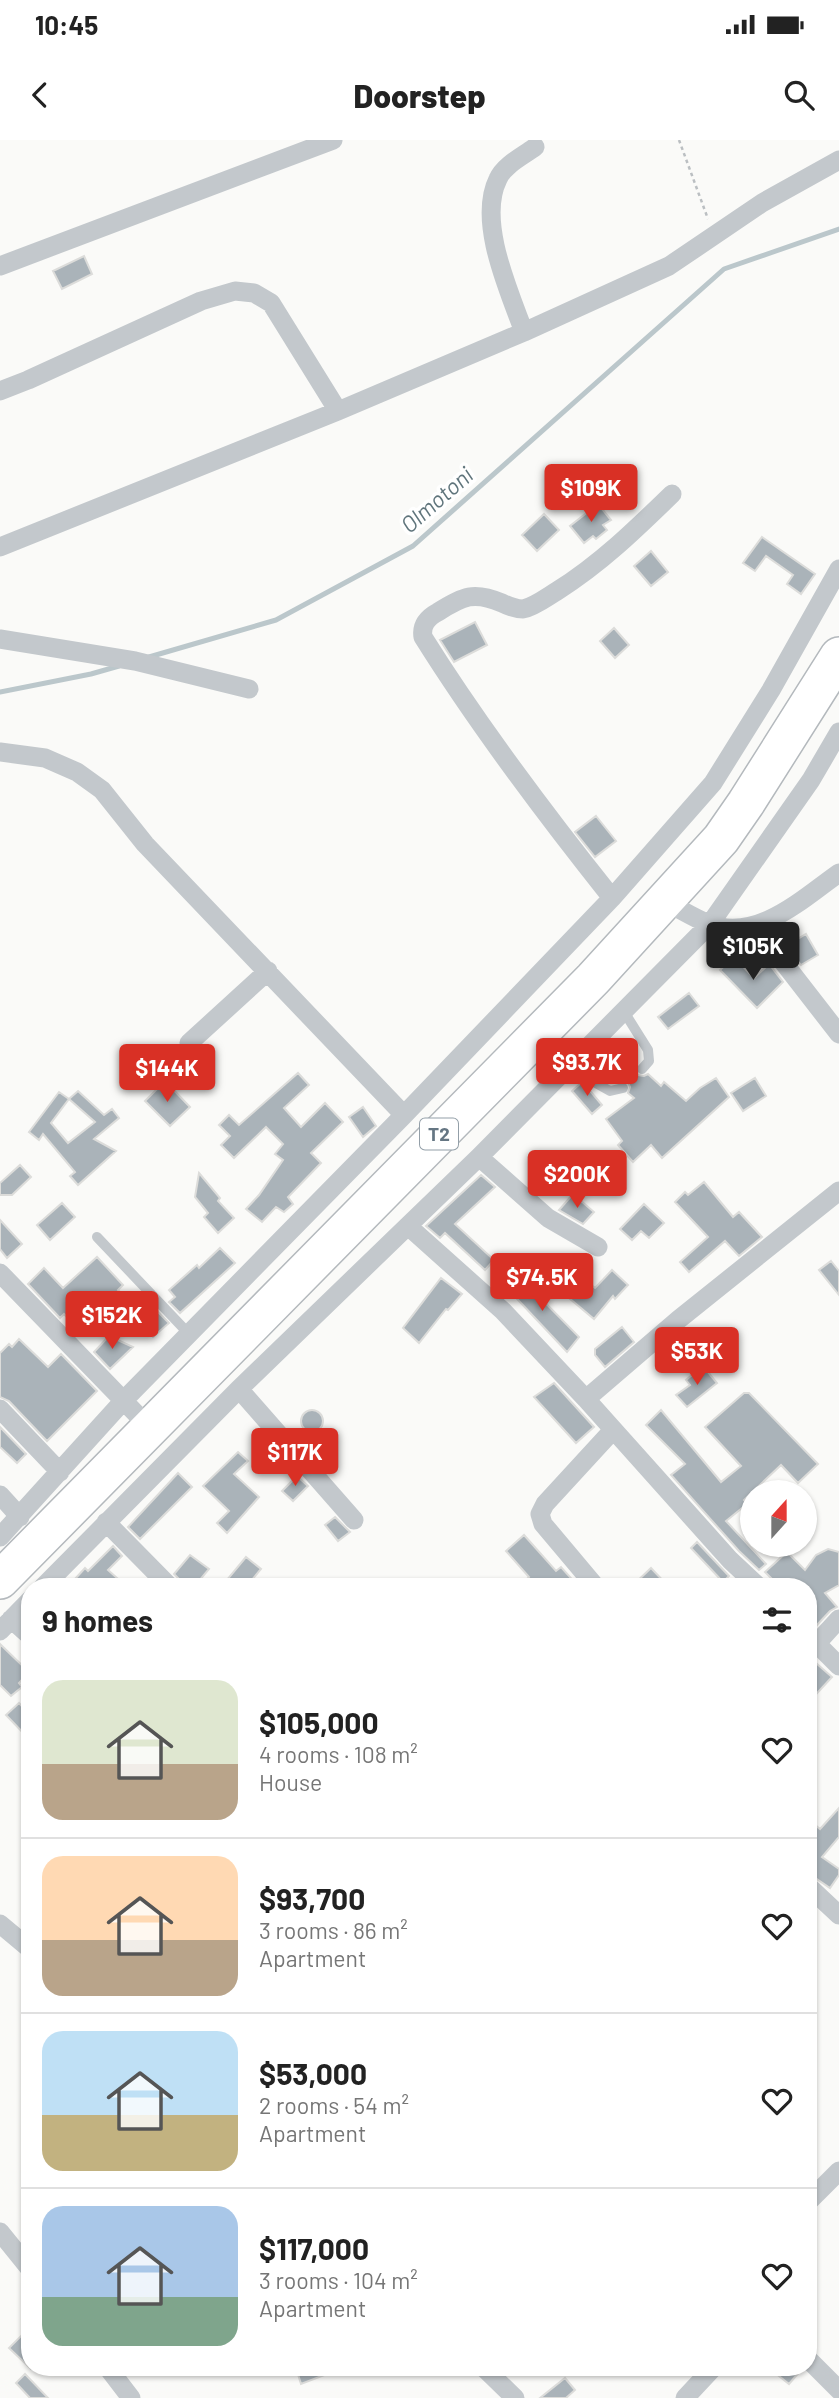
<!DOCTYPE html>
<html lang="en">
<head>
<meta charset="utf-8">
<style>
  body { margin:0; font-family:Barlow,sans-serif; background:#f6f6f6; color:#222; height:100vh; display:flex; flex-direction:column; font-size:26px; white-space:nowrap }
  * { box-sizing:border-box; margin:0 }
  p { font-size:23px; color:#767676 }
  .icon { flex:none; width:38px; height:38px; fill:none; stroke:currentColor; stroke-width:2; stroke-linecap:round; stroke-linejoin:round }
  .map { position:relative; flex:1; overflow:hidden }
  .details { position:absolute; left:21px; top:1438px; width:796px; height:798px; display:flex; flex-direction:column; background:#fff; border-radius:28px; box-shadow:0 2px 5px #0004 }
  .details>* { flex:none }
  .needle { width:46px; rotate:21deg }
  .fabs { position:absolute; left:740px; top:1340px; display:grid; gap:14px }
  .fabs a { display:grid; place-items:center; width:77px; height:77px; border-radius:50%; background:#fff; box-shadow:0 2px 5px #0004; font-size:35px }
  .price { position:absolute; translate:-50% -60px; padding:0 16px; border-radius:7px; background:#d93025; color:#fff; font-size:23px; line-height:46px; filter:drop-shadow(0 2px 4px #0008) }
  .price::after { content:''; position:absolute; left:50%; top:42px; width:21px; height:16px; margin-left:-10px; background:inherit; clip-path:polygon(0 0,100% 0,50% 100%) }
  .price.active { background:#222; color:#fff }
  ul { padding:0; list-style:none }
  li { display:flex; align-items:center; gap:21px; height:175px; padding:0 21px }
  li+li { border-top:2px solid #e0e0e0 }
  li span { display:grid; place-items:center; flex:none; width:196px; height:140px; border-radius:21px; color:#555 }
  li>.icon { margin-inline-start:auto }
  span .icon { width:84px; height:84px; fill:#fffc; stroke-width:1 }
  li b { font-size:30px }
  h2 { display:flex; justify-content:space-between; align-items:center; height:84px; padding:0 21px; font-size:30px }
  .status { display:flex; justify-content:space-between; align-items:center; height:49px; padding:0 35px; background:#fff; direction:ltr }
  .status svg { height:19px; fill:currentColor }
  header { display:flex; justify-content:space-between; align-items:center; height:91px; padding:0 21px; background:#fff; font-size:32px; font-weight:800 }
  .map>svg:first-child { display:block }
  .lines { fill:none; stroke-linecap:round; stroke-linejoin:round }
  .stream { stroke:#bbc7cb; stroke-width:5 }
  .building { fill:#aab3b9; stroke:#dcdcda; stroke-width:2; fill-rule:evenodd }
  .highway-casing { stroke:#b4b9bd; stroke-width:40 }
  .path { stroke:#bbbfc2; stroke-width:2.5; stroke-dasharray:3.5 3.5; stroke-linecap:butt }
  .lane { stroke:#c3c8cc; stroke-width:10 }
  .street { stroke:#c3c8cc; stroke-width:19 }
  .highway { stroke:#fff; stroke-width:37 }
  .labels { text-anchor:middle; stroke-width:7; stroke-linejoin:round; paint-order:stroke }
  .shield { fill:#fff; stroke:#939fa8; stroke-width:2 }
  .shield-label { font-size:19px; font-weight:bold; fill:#657683 }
  .water-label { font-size:23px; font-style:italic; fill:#60757c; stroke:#fff }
</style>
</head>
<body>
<div class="status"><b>10:45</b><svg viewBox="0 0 49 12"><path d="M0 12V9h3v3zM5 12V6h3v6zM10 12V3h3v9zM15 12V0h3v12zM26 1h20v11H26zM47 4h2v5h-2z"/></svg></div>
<header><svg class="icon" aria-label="back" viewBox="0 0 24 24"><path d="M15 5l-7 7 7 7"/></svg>Doorstep<svg class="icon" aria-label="search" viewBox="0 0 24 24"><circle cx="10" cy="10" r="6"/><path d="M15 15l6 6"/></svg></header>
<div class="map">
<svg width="839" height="2258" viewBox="0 0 839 2258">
  <rect width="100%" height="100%" fill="#fafaf8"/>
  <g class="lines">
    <path class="stream" d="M149 517 276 480 413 406 724 129 839 89
      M0 552 91 534 119 526"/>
  </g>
  <path class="building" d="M84 116 92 134 62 149 53 131Z
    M598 364 611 380 603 385 607 390 596 399 593 396 584 403 570 386Z
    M544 374 559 390 537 411 522 395Z
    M762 397 815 434 801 454 787 444 793 435 766 416 755 431 743 423Z
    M651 411 668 432 651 446 634 426Z
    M475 482 487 505 454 522 440 500Z
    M614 488 629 505 615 518 600 501Z
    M596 676 616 701 595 717 575 692Z
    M806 794 818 815 801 825 786 806Z
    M734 817 754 838 769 824 783 842 757 868 720 830Z
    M689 853 699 866 668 889 658 877Z
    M628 916 636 924 635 931 638 935 644 936 648 934 661 946 664 942 686 961 700 948 716 938 729 957 662 1018 651 1005 633 1022 618 1005 622 1001 606 979 634 958 628 953 630 947 628 942H616L610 937Z
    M298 933 309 945 284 968 301 987 325 963 343 982 311 1013 321 1023 288 1057 293 1064 284 1072 276 1067 262 1082 246 1069 259 1055 283 1020 275 1014 283 1004 266 987 234 1018 221 1005 230 996 219 985 229 975 239 985Z
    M755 938 766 956 743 971 731 953Z
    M165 941 190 967 170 986 145 961Z
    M581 943 586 946 602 965 592 974 572 951Z
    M78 951 104 975 112 969 119 978 94 999 116 1011 78 1045 70 1036 75 1032 43 994 39 1000 29 992 59 952 69 959ZM69 959 95 982 68 1003 51 983Z
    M363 967 376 986 363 997 349 977Z
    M20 1025 31 1037 12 1055H0V1043Z
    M199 1033 220 1058 218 1061 234 1078 218 1093 204 1077 208 1073 195 1057Z
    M481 1035 495 1047 455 1084 494 1120 485 1130 445 1093 440 1098 426 1086Z
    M704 1042 733 1077 739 1072 762 1097 739 1116 725 1101 689 1132 680 1122 708 1097 675 1062 685 1052 688 1055Z
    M573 1054 594 1072 583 1084 559 1070Z
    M62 1063 75 1077 50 1100 37 1085Z
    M644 1064 664 1083 649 1098 641 1091 632 1100 620 1089Z
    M0 1080 22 1104 7 1118 0 1109Z
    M220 1108 235 1123 180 1173 169 1162 175 1157 169 1150 197 1125 199 1128Z
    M97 1117 123 1145 118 1150 129 1161 127 1163 131 1167 107 1193 82 1170 71 1181 64 1174 60 1178 28 1144 44 1128 63 1148Z
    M831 1121 839 1131V1155L819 1130Z
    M612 1130 628 1145 615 1159 613 1156 594 1179 569 1158 584 1139 595 1148Z
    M517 1134 579 1197 567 1212 504 1145Z
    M441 1138 462 1154 448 1170 446 1169 419 1203 403 1188Z
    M158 1172 169 1183 153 1197 142 1186Z
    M622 1187 634 1202 605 1227 595 1215V1209Z
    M109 1196 133 1207 110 1229 94 1212Z
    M19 1199 48 1227 61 1214 97 1251 47 1301 9 1261 0 1257V1213L9 1204 12 1207Z
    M703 1226 717 1243 687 1267 676 1255 690 1245 686 1240Z
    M554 1243 594 1287 576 1303 534 1257Z
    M744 1253H749L818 1324 798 1343 781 1325 744 1360 747 1364 726 1381 766 1424 759 1430 739 1411 671 1335 685 1324 646 1285 661 1270 721 1342 741 1326 705 1287Z
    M301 1281a11 11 0 1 1 22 0a11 11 0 1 1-22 0Z
    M0 1287 26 1314 17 1323 0 1307Z
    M238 1312 248 1321 234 1334 259 1357 227 1393 217 1383 229 1371 203 1346Z
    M178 1333 192 1347 140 1399 128 1387Z
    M297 1336 308 1346 293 1361 282 1351Z
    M335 1377 350 1392 338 1401 325 1385Z
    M524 1395 556 1431 561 1427 579 1447H519L529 1437 506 1411Z
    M697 1402 729 1436 723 1442 691 1408Z
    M113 1406 122 1416 108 1430 127 1447H84L75 1439 85 1428 88 1431Z
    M828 1409 839 1412V1445L825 1453 837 1467 830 1471 816 1486 808 1483V1447H780L765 1432 787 1412 805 1430 816 1415Z
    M190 1415 209 1429 194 1447H187L174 1434Z
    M246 1417 261 1429 246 1447H234L226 1441Z
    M651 1428 669 1447H631Z
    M0 1504 29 1532 19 1543 22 1547 11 1556 0 1545Z
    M808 1516 832 1537 808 1563Z
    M19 1563 30 1575V1600L6 1575Z
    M839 1668V1697L822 1717 839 1729V1735L830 1748 808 1733V1679L820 1689Z
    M22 2195 30 2202V2228L9 2208Z
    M296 2228H340V2229L301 2244Z
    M769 2228H799L801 2230 789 2244Z
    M25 2234 48 2258H30L16 2243Z
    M565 2238 575 2250 566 2258H540Z"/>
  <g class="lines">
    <defs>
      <path id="highway" d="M0 1440 593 839 721 699 746 663 839 516"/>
    </defs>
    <use href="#highway" class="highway-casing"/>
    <path class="path" d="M679 0 708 79"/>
    <path class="lane" d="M623 870 648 910 649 921 642 929
      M567 927 610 951 623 948
      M97 1097 189 1194"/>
    <path class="street" d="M0 126 333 0
      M524 192C509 151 477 81 498 39 504 25 523 16 535 7
      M0 251 28 240 201 161 235 151 254 153 271 163 338 271
      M0 407 338 271 524 192 669 126 762 63 839 20
      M0 499 135 521 249 549
      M0 612 45 618 77 632 102 650 145 704 404 975
      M612 758C545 674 480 588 423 497 421 485 427 478 438 472 463 456 474 451 502 463 508 466 516 469 523 469 534 467 547 457 557 451 600 424 635 390 672 354
      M666 762C680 769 694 778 709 784 758 802 802 759 839 733
      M756 787 839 894
      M189 903 268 831
      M479 1017 548 1078 598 1107
      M408 1086 503 1171 586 1259 730 1420 759 1447
      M0 1133 150 1288
      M239 1249 354 1380
      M586 1259 678 1180 839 1051
      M0 1269 60 1332
      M0 1355 20 1377
      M106 1382 170 1447
      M0 1397 124 1260 404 975 612 758 713 643 771 550 839 429
      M43 1447 239 1249 479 1017 710 784 811 640 839 592
      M596 1447 543 1384 540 1374 545 1364 613 1290
      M11 1479 30 1496
      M0 1491 30 1460
      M808 1495 839 1526
      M817 1503 839 1479
      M808 1746 839 1775
      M0 1784 30 1809
      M808 2062 839 2031
      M0 2092 30 2129
      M808 2219 839 2250
      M108 2228 131 2258
      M484 2228 515 2258
      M685 2258 713 2228"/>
    <use href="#highway" class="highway"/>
  </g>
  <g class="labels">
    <rect class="shield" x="420" y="978.5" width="38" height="31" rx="5"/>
    <g class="shield-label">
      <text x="439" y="1001">T2</text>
    </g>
    <g class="water-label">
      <text transform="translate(437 360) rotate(-41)" y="8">Olmotoni</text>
    </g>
  </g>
</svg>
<div class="fabs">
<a><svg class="needle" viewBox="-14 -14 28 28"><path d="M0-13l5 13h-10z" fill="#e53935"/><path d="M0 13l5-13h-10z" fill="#767676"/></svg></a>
</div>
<b class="price" style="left:591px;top:384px">$109K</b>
<b class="price active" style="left:753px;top:842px">$105K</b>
<b class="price" style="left:587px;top:958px">$93.7K</b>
<b class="price" style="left:167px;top:964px">$144K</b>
<b class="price" style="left:577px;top:1070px">$200K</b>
<b class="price" style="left:542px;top:1173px">$74.5K</b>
<b class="price" style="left:112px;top:1211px">$152K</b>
<b class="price" style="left:697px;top:1247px">$53K</b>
<b class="price" style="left:295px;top:1348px">$117K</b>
<section class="details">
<h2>9 homes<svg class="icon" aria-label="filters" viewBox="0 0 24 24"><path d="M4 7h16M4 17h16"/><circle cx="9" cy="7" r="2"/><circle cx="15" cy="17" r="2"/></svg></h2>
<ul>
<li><span style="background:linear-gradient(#dfe7d0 60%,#b9a48a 0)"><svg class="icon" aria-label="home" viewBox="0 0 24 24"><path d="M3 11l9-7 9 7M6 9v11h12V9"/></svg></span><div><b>$105,000</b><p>4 rooms · 108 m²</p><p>House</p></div><svg class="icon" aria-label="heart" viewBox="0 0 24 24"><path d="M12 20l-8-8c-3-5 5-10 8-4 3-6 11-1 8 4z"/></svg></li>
<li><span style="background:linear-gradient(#ffd9b3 60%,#b9a48a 0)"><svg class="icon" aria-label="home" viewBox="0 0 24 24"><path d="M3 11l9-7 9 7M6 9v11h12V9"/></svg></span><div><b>$93,700</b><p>3 rooms · 86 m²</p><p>Apartment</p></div><svg class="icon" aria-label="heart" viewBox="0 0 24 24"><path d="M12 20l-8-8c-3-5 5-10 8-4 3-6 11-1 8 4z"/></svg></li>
<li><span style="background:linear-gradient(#bfe0f5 60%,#c2b280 0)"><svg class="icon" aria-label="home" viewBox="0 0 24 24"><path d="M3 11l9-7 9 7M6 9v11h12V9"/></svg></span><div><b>$53,000</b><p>2 rooms · 54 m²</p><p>Apartment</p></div><svg class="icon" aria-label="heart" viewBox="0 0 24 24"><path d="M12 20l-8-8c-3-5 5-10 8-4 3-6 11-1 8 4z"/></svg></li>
<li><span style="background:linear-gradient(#a9c7e8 65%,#7fa58c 0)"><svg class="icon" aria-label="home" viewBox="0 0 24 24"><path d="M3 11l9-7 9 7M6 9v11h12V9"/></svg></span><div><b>$117,000</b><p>3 rooms · 104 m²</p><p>Apartment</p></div><svg class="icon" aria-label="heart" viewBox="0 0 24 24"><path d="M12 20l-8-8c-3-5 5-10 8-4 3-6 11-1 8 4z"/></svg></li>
</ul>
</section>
</div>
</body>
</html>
